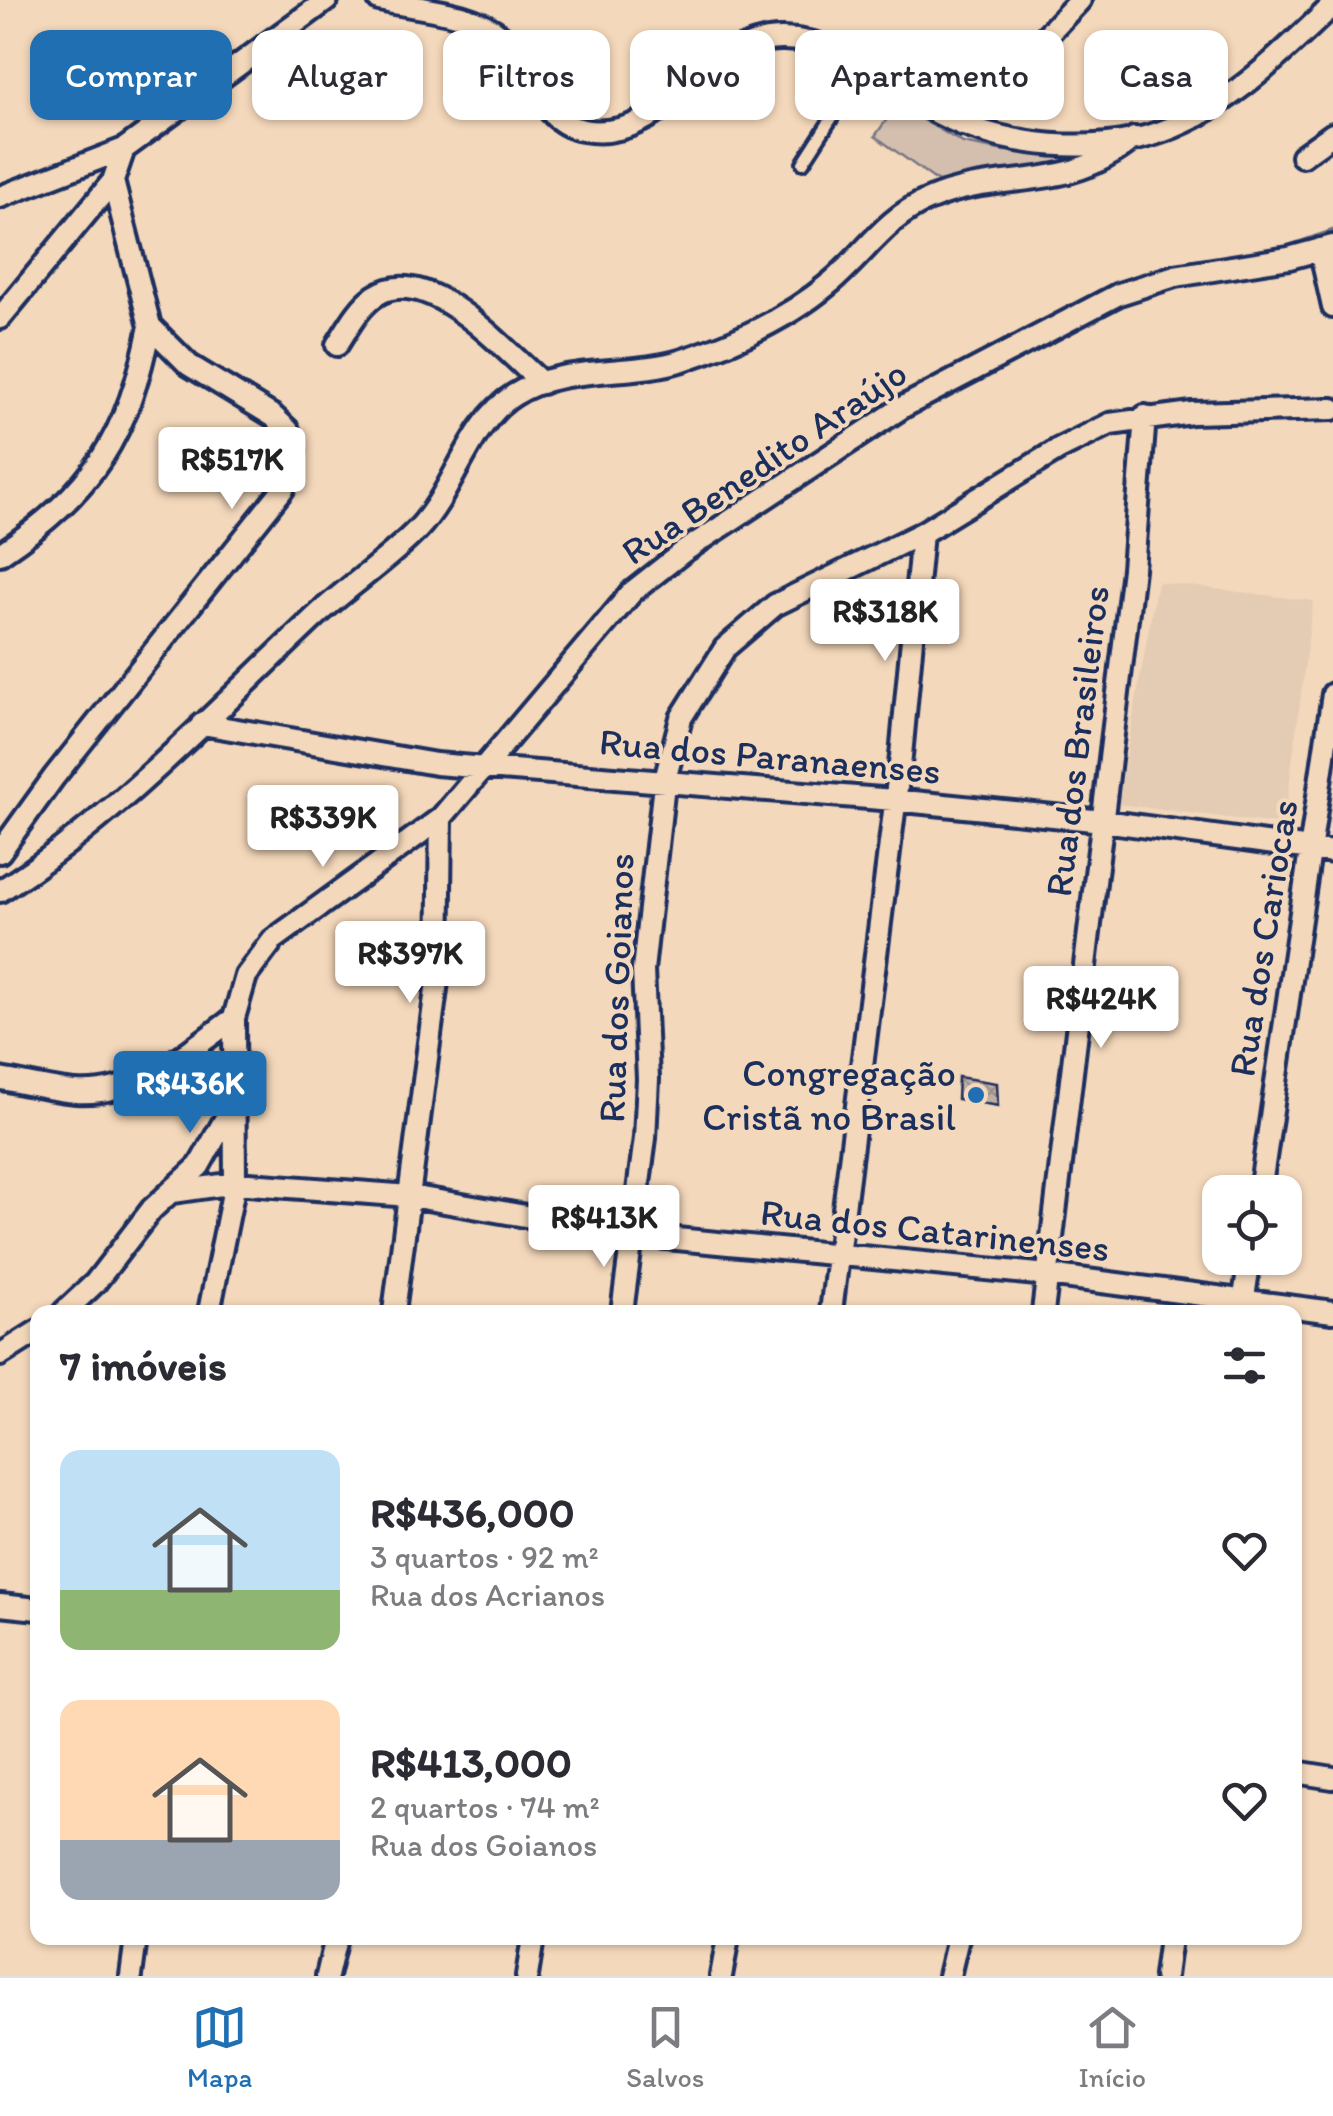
<!DOCTYPE html>
<html lang="pt">
<head>
<meta charset="utf-8">
<style>
  body { margin:0; font-family:Itim,sans-serif; background:#f2f2f3; color:#2b2b33; height:100vh; display:flex; flex-direction:column; font-size:38px; white-space:nowrap }
  * { box-sizing:border-box; margin:0 }
  p { font-size:32px; color:#7c7c81 }
  .icon { flex:none; width:55px; height:55px; fill:none; stroke:currentColor; stroke-width:2; stroke-linecap:round; stroke-linejoin:round }
  .map { position:relative; flex:1; overflow:hidden }
  .sheet { position:absolute; left:30px; top:1305px; width:1272px; height:640px; display:flex; flex-direction:column; background:#fff; border-radius:20px; box-shadow:0 2px 8px #0004 }
  .sheet>* { flex:none }
  .top-card { position:absolute; left:30px; top:30px; width:1275px; height:90px; display:flex; gap:20px }
  .fabs { position:absolute; left:1202px; top:1175px; display:grid; gap:20px }
  .fabs a { display:grid; place-items:center; width:100px; height:100px; border-radius:20px; background:#fff; box-shadow:0 2px 8px #0004; font-size:50px }
  .price { position:absolute; translate:-50% -85px; padding:0 22px; border-radius:10px; background:#fff; color:#222; font-size:32px; line-height:65px; filter:drop-shadow(0 2px 5px #0008) }
  .price::after { content:''; position:absolute; left:50%; top:60px; width:30px; height:22px; margin-left:-15px; background:inherit; clip-path:polygon(0 0,100% 0,50% 100%) }
  .price.active { background:#1f6fb2; color:#fff }
  ul { padding:0; list-style:none }
  li { display:flex; align-items:center; gap:30px; height:250px; padding:0 30px }
  li span { display:grid; place-items:center; flex:none; width:280px; height:200px; border-radius:20px; color:#555 }
  li>.icon { margin-inline-start:auto }
  span .icon { width:120px; height:120px; fill:#fffc; stroke-width:1 }
  li b { font-size:42px }
  h2 { display:flex; justify-content:space-between; align-items:center; height:120px; padding:0 30px; font-size:42px }
  .chip { padding:0 35px; border-radius:20px; background:#fff; box-shadow:0 2px 8px #0004; font-size:35px; line-height:90px }
  .chip.active { background:#1f6fb2; color:#fff }
  .menu { display:flex; justify-content:space-around; align-items:center; height:140px; border-top:2px solid #e1e1e2; background:#fff; font-size:28px; color:#7c7c81 }
  .menu a { display:grid; justify-items:center; gap:5px }
  .menu .active { color:#1f6fb2 }
  .map>svg:first-child { display:block }
  .built { fill:#e4cbb4 }
  .green { fill:#d4bfae; stroke:#787786; stroke-width:2.5 }
  .lines { fill:none; stroke-linecap:round; stroke-linejoin:round }
  .stream { stroke:#717283; stroke-width:5 }
  .building { fill:url(#building-cross-hatch); stroke:#1b2f5e; stroke-width:2.5 }
  .service-casing { stroke:#1b2f5e; stroke-width:18 }
  .minor-casing { stroke:#1b2f5e; stroke-width:28 }
  .service { stroke:#f4d8bb; stroke-width:10 }
  .minor { stroke:#f4d8bb; stroke-width:20 }
  .poi-dot { fill:#1f6fb2; stroke:#f4d8bb; stroke-width:4 }
  .labels { text-anchor:middle; stroke-width:8; stroke-linejoin:round; paint-order:stroke }
  .street-label { font-size:38px; fill:#1b2f5e; stroke:#f4d8bb }
  .poi-label { font-size:38px; fill:#1b2f5e; stroke:#f4d8bb; text-anchor:end }
</style>
</head>
<body>
<div class="map">
<svg width="1333" height="1976" viewBox="0 0 1333 1976">
  <defs>
    <pattern id="building-cross-hatch" width="8" height="8" patternUnits="userSpaceOnUse" patternTransform="scale(2.5)"><rect width="8" height="8" fill="#bfaea4"/><path d="M0 0l8 8M0 8l8-8" fill="none" stroke="#9a8e89"/></pattern>
  </defs>
  <rect width="100%" height="100%" fill="#f4d8bb"/>
  <filter id="ink" filterUnits="userSpaceOnUse"><feTurbulence type="fractalNoise" baseFrequency=".01" numOctaves="2"/><feDisplacementMap in="SourceGraphic" scale="20" xChannelSelector="R" yChannelSelector="G"/><feConvolveMatrix kernelMatrix="1 2 1 2 8 2 1 2 1" color-interpolation-filters="sRGB"/></filter>
  <g filter="url(#ink)">
    <path class="built" d="M1157 582 1313 601 1284 825 1118 804Z"/>
    <path class="green" d="M897 105 963 143 1004 151 1093 152 1070 169 1032 168 938 182 875 136Z"/>
    <g class="lines">
      <path class="stream" d="M1281 249 1333 231"/>
    </g>
    <path class="building" d="M958 1077 997 1083 998 1106 957 1099Z"/>
    <g class="lines">
      <defs>
        <path id="service" d="M803 163 865 66"/>
        <path id="minor" d="M379 0C416 9 471 10 501 36 532 63 537 123 583 130 668 145 701 40 781 39 837 38 878 79 923 105 998 149 1105 161 1185 122 1240 96 1290 46 1333 5
          M962 125 1080 0
          M1302 156 1333 134
          M0 197 124 149 327 0
          M1320 249 1333 307
          M0 318 113 181 124 149
          M337 345C348 328 358 308 375 296 427 260 505 351 542 383
          M0 554C94 491 128 436 150 326
          M202 724 436 764 894 800 1103 821 1333 852
          M0 852 54 777 283 489 294 451 288 430 273 416 189 365 150 326 113 181
          M0 891C117 817 214 712 314 618 347 587 387 561 418 529 455 490 469 423 514 395 562 364 630 377 683 360 734 343 790 317 830 283 864 255 886 217 928 200 1002 168 1064 196 1134 138
          M0 1079C25 1083 51 1090 76 1092 137 1096 188 1052 234 1018
          M173 1192 235 1183 410 1196 635 1235 1048 1275 1333 1312
          M1260 1192 1333 694
          M1242 1310 1250 1258
          M64 1312 95 1283 152 1209 199 1166 232 1107
          M209 1312 235 1183 234 1018 246 976 273 940 441 818 632 592 683 552 903 407 1119 294 1175 276 1289 258 1333 246
          M394 1312 439 966 441 818
          M622 1312 645 1138 648 1079 643 970 664 784 681 718 725 648 775 605 922 533 1059 449 1110 424 1192 413 1333 409
          M831 1312 901 756 922 533
          M1043 1312 1133 569 1145 416
          M0 1355 38 1331
          M0 1605 38 1609
          M1295 1772 1333 1778
          M131 1976 136 1938
          M327 1976 336 1938
          M527 1976 533 1938
          M721 1976 728 1938
          M949 1976 958 1938
          M1165 1976 1170 1938"/>
      </defs>
      <use href="#service" class="service-casing"/>
      <use href="#minor" class="minor-casing"/>
      <use href="#service" class="service"/>
      <use href="#minor" class="minor"/>
    </g>
  </g>
  <circle class="poi-dot" cx="976" cy="1095" r="10"/>
  <g class="labels">
    <g class="street-label">
      <text transform="translate(764 462) rotate(-34)" y="13">Rua Benedito Araújo</text>
      <text transform="translate(1077 741) rotate(-83)" y="13">Rua dos Brasileiros</text>
      <text transform="translate(770 756) rotate(5)" y="13">Rua dos Paranaenses</text>
      <text transform="translate(1263 938) rotate(-81)" y="13">Rua dos Cariocas</text>
      <text transform="translate(616 988) rotate(-88)" y="13">Rua dos Goianos</text>
      <text transform="translate(935 1230) rotate(6)" y="13">Rua dos Catarinenses</text>
    </g>
    <g class="poi-label">
      <text x="956" y="1086">Congregação<tspan x="956" dy="44">Cristã no Brasil</tspan></text>
    </g>
  </g>
</svg>
<div class="fabs">
<a><svg class="icon" aria-label="locate" viewBox="0 0 24 24"><circle cx="12" cy="12" r="6"/><path d="M12 2v4M12 18v4M2 12h4M18 12h4"/></svg></a>
</div>
<b class="price" style="left:232px;top:512px">R$517K</b>
<b class="price" style="left:885px;top:664px">R$318K</b>
<b class="price" style="left:323px;top:870px">R$339K</b>
<b class="price" style="left:410px;top:1006px">R$397K</b>
<b class="price" style="left:1101px;top:1051px">R$424K</b>
<b class="price active" style="left:190px;top:1136px">R$436K</b>
<b class="price" style="left:604px;top:1270px">R$413K</b>
<div class="top-card">
<a class="chip active">Comprar</a>
<a class="chip">Alugar</a>
<a class="chip">Filtros</a>
<a class="chip">Novo</a>
<a class="chip">Apartamento</a>
<a class="chip">Casa</a>
</div>
<section class="sheet">
<h2>7 imóveis<svg class="icon" aria-label="filters" viewBox="0 0 24 24"><path d="M4 7h16M4 17h16"/><circle cx="9" cy="7" r="2"/><circle cx="15" cy="17" r="2"/></svg></h2>
<ul>
<li><span style="background:linear-gradient(#bfe0f5 70%,#8fb573 0)"><svg class="icon" aria-label="home" viewBox="0 0 24 24"><path d="M3 11l9-7 9 7M6 9v11h12V9"/></svg></span><div><b>R$436,000</b><p>3 quartos · 92 m²</p><p>Rua dos Acrianos</p></div><svg class="icon" aria-label="heart" viewBox="0 0 24 24"><path d="M12 20l-8-8c-3-5 5-10 8-4 3-6 11-1 8 4z"/></svg></li>
<li><span style="background:linear-gradient(#ffd9b3 70%,#9aa5b1 0)"><svg class="icon" aria-label="home" viewBox="0 0 24 24"><path d="M3 11l9-7 9 7M6 9v11h12V9"/></svg></span><div><b>R$413,000</b><p>2 quartos · 74 m²</p><p>Rua dos Goianos</p></div><svg class="icon" aria-label="heart" viewBox="0 0 24 24"><path d="M12 20l-8-8c-3-5 5-10 8-4 3-6 11-1 8 4z"/></svg></li>
</ul>
</section>
</div>
<nav class="menu">
<a class="active"><svg class="icon" aria-label="map" viewBox="0 0 24 24"><path d="M3 6l6-2 6 2 6-2v14l-6 2-6-2-6 2zM9 4v14M15 6v14"/></svg>Mapa</a>
<a><svg class="icon" aria-label="saved" viewBox="0 0 24 24"><path d="M7 4h10v16l-5-4-5 4z"/></svg>Salvos</a>
<a><svg class="icon" aria-label="home" viewBox="0 0 24 24"><path d="M3 11l9-7 9 7M6 9v11h12V9"/></svg>Início</a>
</nav>
</body>
</html>
